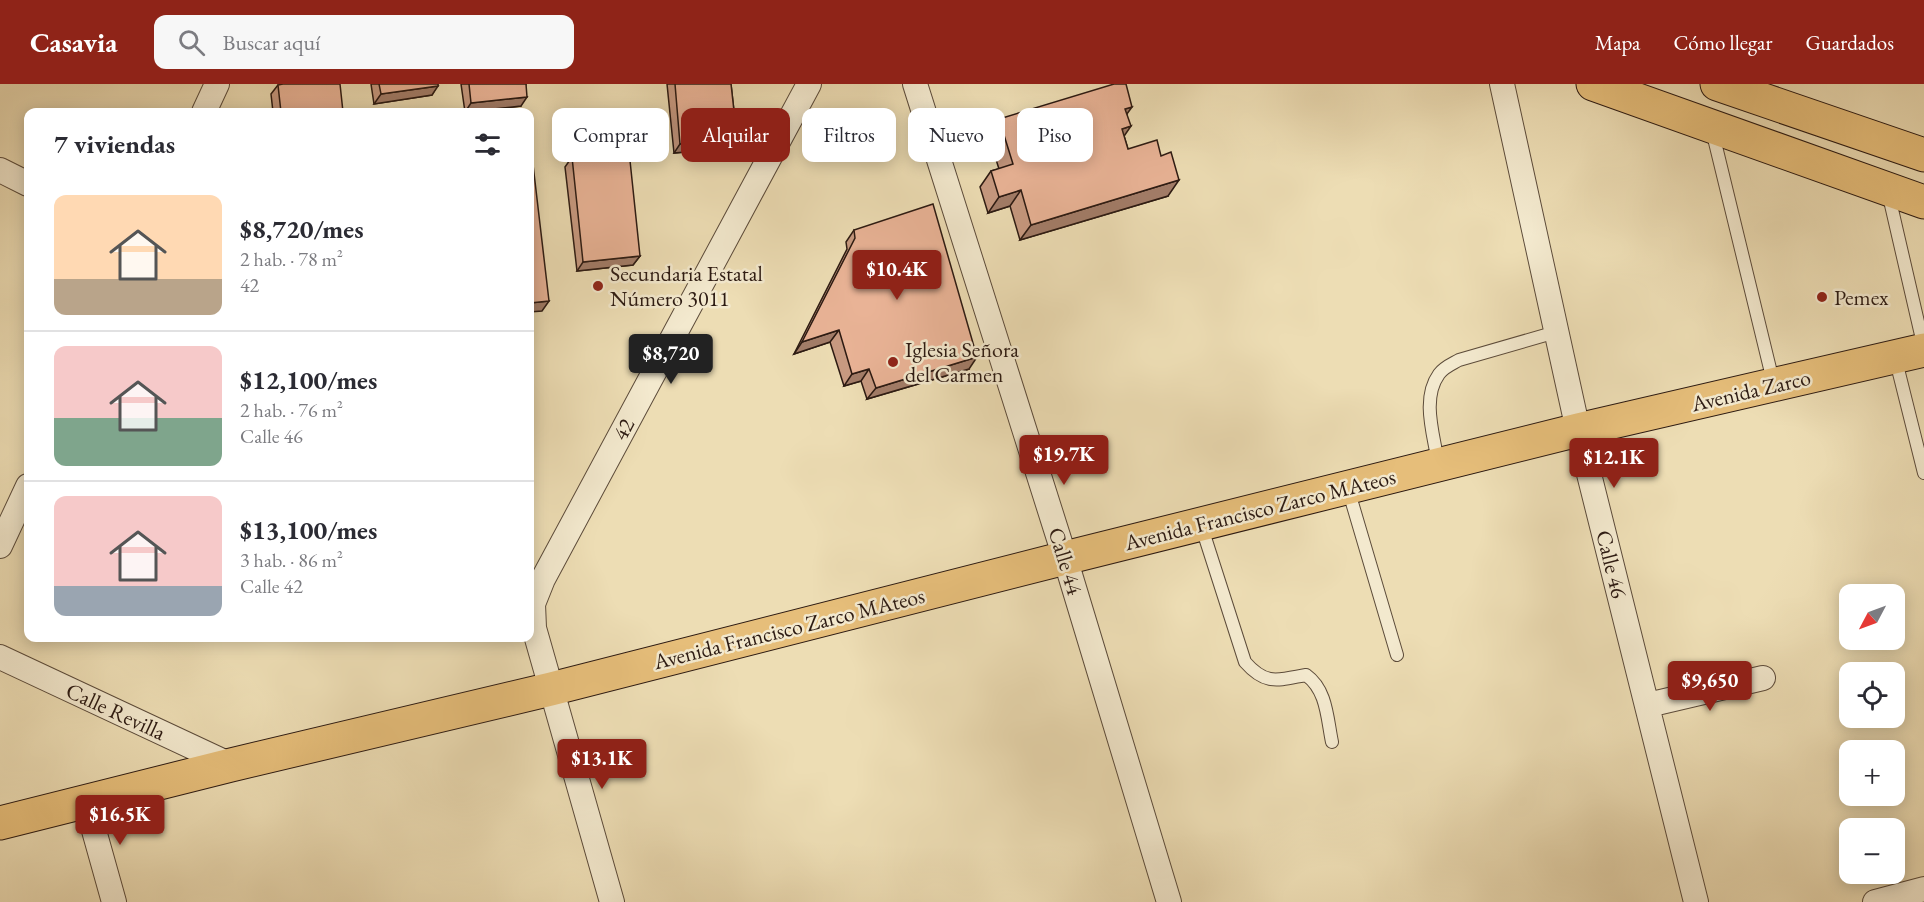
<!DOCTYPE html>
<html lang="es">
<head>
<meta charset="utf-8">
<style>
  body { margin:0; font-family:"EB Garamond",serif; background:#f7f7f7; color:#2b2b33; height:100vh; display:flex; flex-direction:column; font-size:22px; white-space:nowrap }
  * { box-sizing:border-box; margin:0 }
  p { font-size:20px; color:#7c7c81 }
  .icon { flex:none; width:33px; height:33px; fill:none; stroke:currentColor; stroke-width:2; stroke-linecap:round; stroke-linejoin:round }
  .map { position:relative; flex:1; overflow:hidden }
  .drawer { position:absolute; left:24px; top:24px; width:510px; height:534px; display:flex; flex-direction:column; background:#fff; border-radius:12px; box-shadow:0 3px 15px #0003 }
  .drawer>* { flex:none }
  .hud { position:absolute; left:552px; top:24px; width:570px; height:54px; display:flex; gap:12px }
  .needle { width:39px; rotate:229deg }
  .buttons { position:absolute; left:1839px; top:500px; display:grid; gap:12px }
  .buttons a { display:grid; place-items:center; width:66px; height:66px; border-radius:12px; background:#fff; box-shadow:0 3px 15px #0003; font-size:30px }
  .price { position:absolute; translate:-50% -51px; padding:0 14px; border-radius:6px; background:#8f2418; color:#fff; font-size:20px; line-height:39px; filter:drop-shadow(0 2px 3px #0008) }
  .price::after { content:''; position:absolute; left:50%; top:36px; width:18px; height:14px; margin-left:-9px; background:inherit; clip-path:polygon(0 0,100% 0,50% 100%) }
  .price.active { background:#222; color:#fff }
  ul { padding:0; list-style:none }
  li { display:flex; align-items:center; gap:18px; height:150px; padding:0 30px }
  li+li { border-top:2px solid #e1e1e2 }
  li span { display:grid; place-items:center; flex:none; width:168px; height:120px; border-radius:12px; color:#555 }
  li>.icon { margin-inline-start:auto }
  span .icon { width:72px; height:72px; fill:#fffc; stroke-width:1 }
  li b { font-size:26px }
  h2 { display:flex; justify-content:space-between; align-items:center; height:72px; padding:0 30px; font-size:26px }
  .chip { padding:0 21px; border-radius:12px; background:#fff; box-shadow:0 3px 15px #0003; font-size:21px; line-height:54px }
  .chip.active { background:#8f2418; color:#fff }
  header { display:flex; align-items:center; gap:36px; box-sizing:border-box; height:84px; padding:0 30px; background:#8f2418; color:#fff }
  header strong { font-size:28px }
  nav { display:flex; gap:33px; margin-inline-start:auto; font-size:21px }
  .search { width:420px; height:54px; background:#f7f7f7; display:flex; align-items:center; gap:15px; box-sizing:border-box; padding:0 21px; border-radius:12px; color:#7c7c81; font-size:22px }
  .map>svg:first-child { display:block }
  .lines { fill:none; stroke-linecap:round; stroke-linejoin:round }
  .lane-casing { stroke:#5c4b3a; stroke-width:14 }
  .street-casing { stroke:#5c4b3a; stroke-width:26 }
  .primary-casing { stroke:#2c1a12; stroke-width:35 }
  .lane { stroke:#f3e9ce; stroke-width:12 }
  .street { stroke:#f3e9ce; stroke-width:24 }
  .primary { stroke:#e6be7a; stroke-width:33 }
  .wall { fill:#c89a81; stroke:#2c1a12; stroke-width:1.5 }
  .shaded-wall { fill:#a37d69; stroke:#2c1a12; stroke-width:1.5 }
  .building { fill:#e9b396; stroke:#2c1a12; stroke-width:1.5 }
  .poi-dot { fill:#8f2418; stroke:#f3e9ce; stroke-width:2 }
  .labels { text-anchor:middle; stroke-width:5; stroke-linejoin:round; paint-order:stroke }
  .poi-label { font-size:22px; fill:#2c1a12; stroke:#f3e9ce; text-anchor:start }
  .street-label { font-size:22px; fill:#2c1a12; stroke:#f3e9ce }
</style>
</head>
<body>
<header>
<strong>Casavia</strong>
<div class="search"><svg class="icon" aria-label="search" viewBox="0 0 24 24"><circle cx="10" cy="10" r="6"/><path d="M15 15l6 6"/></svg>Buscar aquí</div>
<nav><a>Mapa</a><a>Cómo llegar</a><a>Guardados</a></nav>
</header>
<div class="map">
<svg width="1924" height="818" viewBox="0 0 1924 818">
  <rect width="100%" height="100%" fill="#edddb4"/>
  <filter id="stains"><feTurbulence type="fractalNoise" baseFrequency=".00333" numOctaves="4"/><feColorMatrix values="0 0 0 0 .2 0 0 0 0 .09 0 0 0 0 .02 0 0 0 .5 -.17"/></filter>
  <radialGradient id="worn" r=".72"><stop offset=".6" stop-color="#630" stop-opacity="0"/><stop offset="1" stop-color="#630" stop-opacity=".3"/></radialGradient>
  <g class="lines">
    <defs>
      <path id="lane" d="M1712 46 1774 301
        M1888 108 1924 264
        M1895 273 1924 389
        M1438 379C1434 351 1421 315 1439 290 1444 283 1452 280 1459 276L1556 248
        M1348 405 1397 571
        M1201 441 1245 578C1266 602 1278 596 1306 591 1327 606 1327 634 1332 658"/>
      <path id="street" d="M915 0 1065 474 1169 818
        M1502 0 1578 346 1696 818
        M204 28 217 0
        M0 86 28 100
        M0 462 28 402
        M0 573 231 681
        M1648 621 1763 594
        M86 718 114 818
        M612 818 534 544 533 520 543 495 809 0
        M1875 818 1924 805"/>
      <path id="primary" d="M1593 0 1924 118
        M1717 0 1924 71
        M0 739 231 681 551 605 1065 474 1578 346 1924 266"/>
    </defs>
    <use href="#lane" class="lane-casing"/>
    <use href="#street" class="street-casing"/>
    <use href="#primary" class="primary-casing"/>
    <use href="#lane" class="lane"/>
    <use href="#street" class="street"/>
    <use href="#primary" class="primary"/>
  </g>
  <path class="wall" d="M371 0H438L432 11 374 20Z
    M461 0H526L521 22 465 28Z
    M667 0H731L737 54 730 64 674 69Z
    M278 1 343 28H273L271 10Z
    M1127 30 1124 52 1128 65 1168 112 1020 156 1010 122 988 129 980 103 991 87 999 85 988 50 999 35Z
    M572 73 640 172 633 181 577 187 565 83Z
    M854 146 969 285 867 315 861 297 844 302 830 258 794 270 847 165 846 158Z"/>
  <path class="shaded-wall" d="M438 2 432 11 374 20 381 10Z
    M527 13 521 22 465 28 471 19Z
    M1132 23 1121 38 1125 25Z
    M1131 42 1120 58 1122 45Z
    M737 54 730 64 674 69 680 60Z
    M1179 96 1168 112 1020 156 1031 141Z
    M1021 106 1010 122 988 129 999 113Z
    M640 172 633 181 577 187 583 178Z
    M549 217 542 227 530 228V219Z
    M839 246 830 258 794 270 802 258Z
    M977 273 969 285 867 315 876 304Z
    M869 285 861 297 844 302 852 290Z"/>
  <path class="building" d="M283 0H340L343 28H281L278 1Z
    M379 0H438V2L381 10Z
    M469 0H526L527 13 471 19Z
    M675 0H731L737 54 680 60Z
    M1114 0H1126L1132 23 1125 25 1131 42 1122 45 1128 65 1157 56 1161 72 1171 68 1179 96 1031 141 1021 106 999 113 991 87 1013 80 999 35Z
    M530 55 549 217 530 219Z
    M629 67 640 172 583 178 572 73Z
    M933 120 977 273 876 304 869 285 852 290 839 246 802 258 855 154 854 146Z"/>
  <g class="poi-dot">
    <circle cx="598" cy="202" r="6"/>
    <circle cx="1822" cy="213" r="6"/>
    <circle cx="893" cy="278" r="6"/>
  </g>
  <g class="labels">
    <g class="poi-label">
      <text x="610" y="197">Secundaria Estatal<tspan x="610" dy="25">Número 3011</tspan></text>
      <text x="1834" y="221">Pemex</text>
      <text x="905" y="273">Iglesia Señora<tspan x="905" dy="25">del Carmen</tspan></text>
    </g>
    <g class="street-label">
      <text transform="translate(1751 306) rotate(-13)" y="8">Avenida Zarco</text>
      <text transform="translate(623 345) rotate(-62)" y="8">42</text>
      <text transform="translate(1260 425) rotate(-14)" y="8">Avenida Francisco Zarco MAteos</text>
      <text transform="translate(1066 477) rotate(73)" y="8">Calle 44</text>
      <text transform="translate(1612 480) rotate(76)" y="8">Calle 46</text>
      <text transform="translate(789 544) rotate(-14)" y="8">Avenida Francisco Zarco MAteos</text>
      <text transform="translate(116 627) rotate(25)" y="8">Calle Revilla</text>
    </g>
  </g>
  <rect width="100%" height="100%" filter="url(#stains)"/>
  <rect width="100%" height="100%" fill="url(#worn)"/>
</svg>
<div class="buttons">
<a><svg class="needle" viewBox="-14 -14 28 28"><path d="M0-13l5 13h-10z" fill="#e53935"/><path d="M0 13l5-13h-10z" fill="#7c7c81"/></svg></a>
<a><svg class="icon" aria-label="locate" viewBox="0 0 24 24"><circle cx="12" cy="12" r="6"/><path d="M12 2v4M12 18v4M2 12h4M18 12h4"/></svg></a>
<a>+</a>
<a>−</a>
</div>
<b class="price" style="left:897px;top:217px">$10.4K</b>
<b class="price active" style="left:671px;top:301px">$8,720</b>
<b class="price" style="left:1064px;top:402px">$19.7K</b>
<b class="price" style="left:1614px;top:405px">$12.1K</b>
<b class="price" style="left:1710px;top:628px">$9,650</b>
<b class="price" style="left:602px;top:706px">$13.1K</b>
<b class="price" style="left:120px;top:762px">$16.5K</b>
<div class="hud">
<a class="chip">Comprar</a>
<a class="chip active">Alquilar</a>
<a class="chip">Filtros</a>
<a class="chip">Nuevo</a>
<a class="chip">Piso</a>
</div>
<section class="drawer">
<h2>7 viviendas<svg class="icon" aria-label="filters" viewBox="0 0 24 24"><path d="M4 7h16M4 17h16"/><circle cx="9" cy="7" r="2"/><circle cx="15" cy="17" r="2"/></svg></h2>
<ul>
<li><span style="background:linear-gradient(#ffd9b3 70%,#b9a48a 0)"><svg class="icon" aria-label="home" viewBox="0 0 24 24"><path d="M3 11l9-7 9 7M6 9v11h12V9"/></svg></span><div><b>$8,720/mes</b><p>2 hab. · 78 m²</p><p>42</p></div></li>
<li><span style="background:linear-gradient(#f6c9c9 60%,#7fa58c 0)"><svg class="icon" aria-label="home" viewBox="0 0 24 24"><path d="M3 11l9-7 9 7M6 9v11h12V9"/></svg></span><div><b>$12,100/mes</b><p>2 hab. · 76 m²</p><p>Calle 46</p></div></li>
<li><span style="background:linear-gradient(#f6c9c9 75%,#9aa5b1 0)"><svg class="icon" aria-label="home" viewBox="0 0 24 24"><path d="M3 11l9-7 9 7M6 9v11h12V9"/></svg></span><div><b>$13,100/mes</b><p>3 hab. · 86 m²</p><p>Calle 42</p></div></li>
</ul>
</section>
</div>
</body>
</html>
